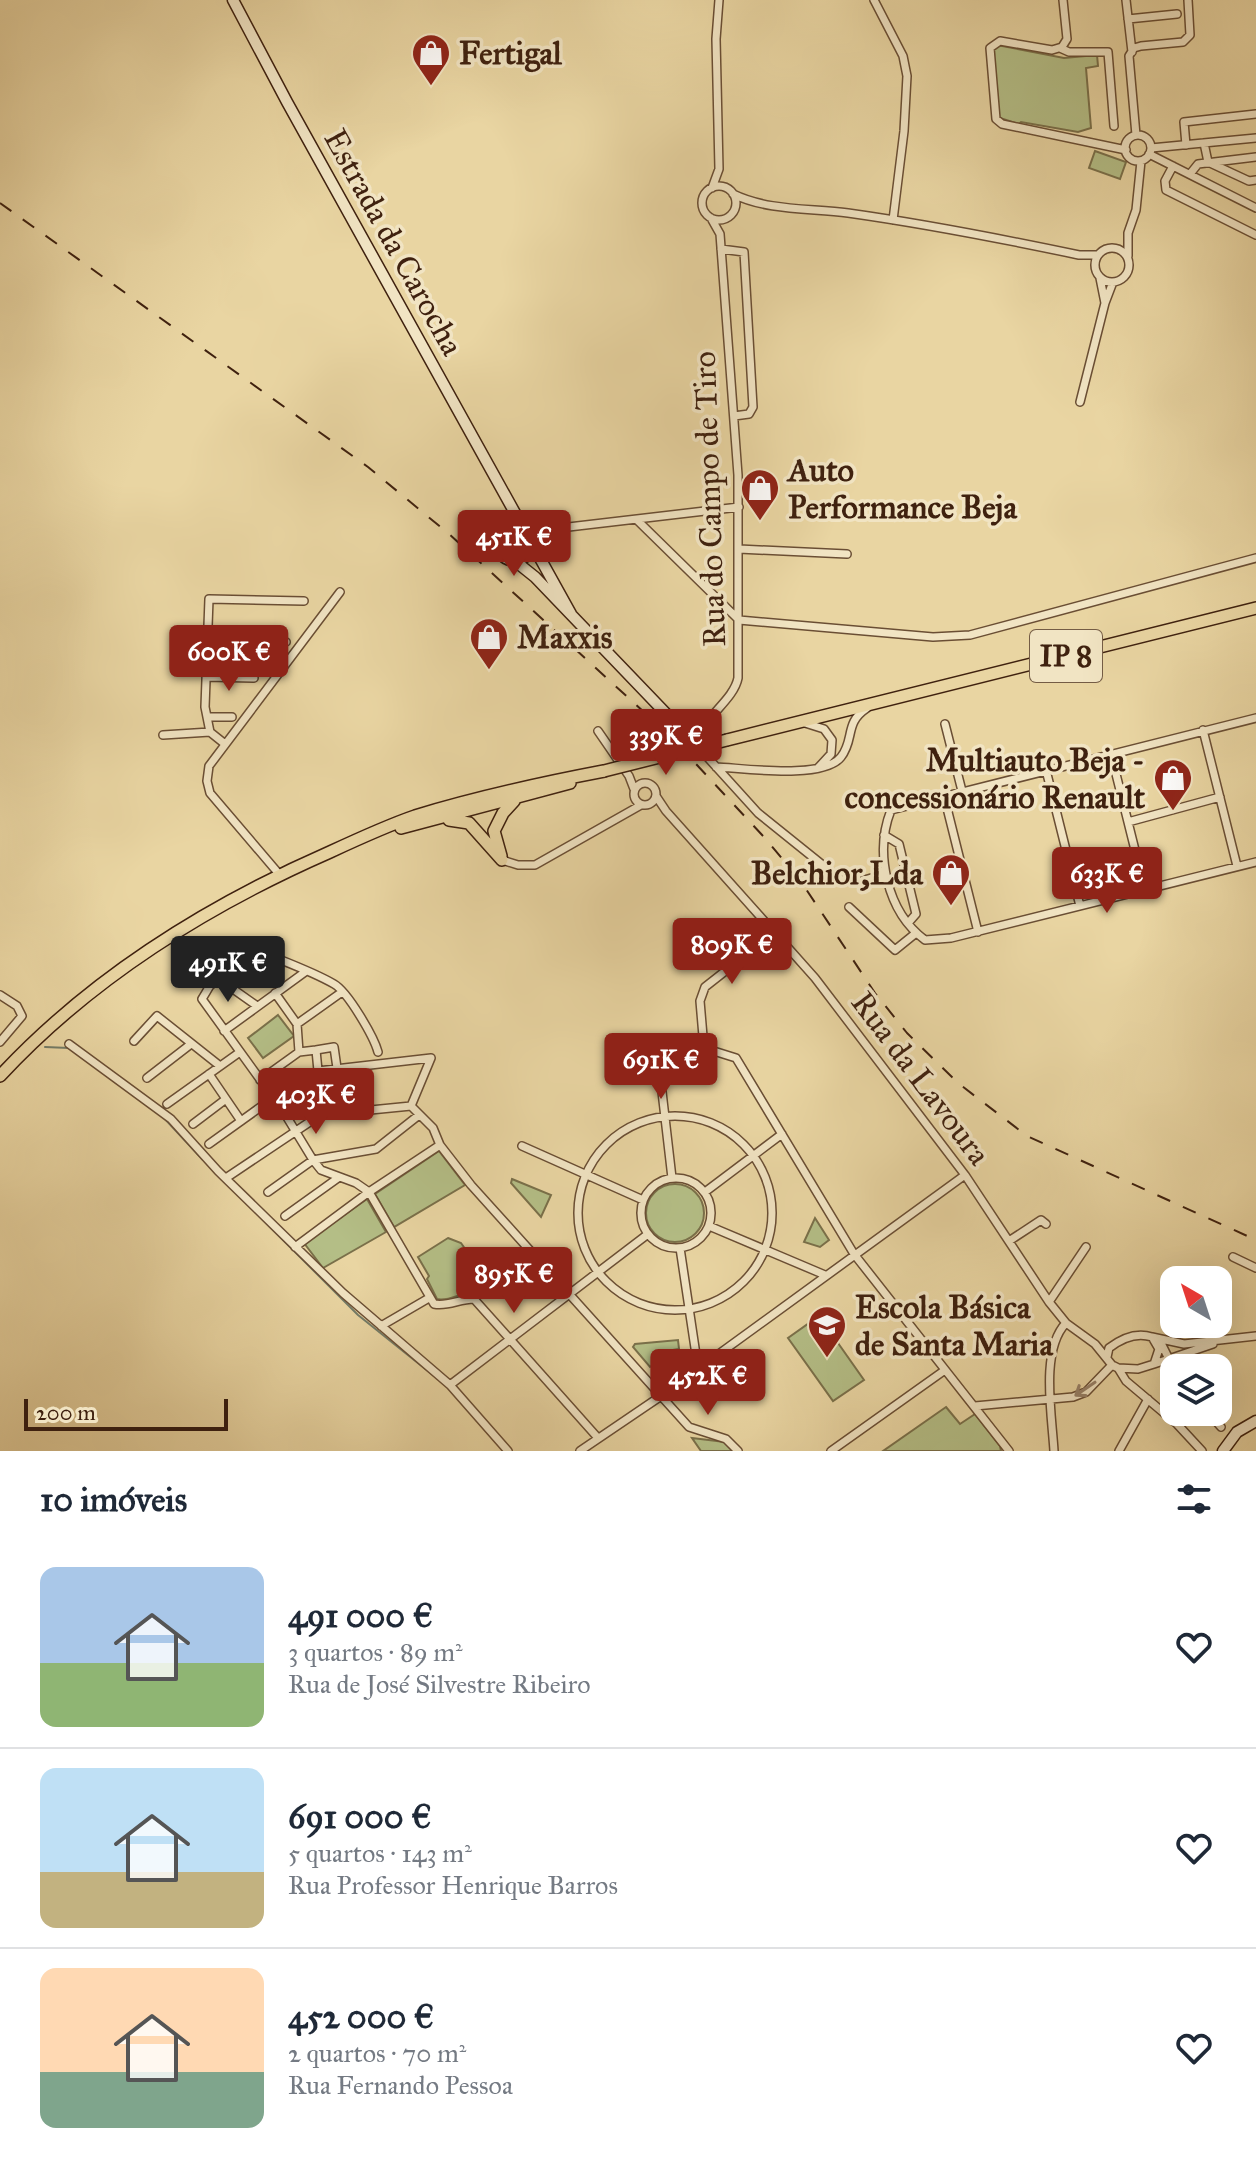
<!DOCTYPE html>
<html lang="pt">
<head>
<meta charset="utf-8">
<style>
  body { margin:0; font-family:"IM FELL Great Primer",serif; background:#f6f6f7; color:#1f2937; height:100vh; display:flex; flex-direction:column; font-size:30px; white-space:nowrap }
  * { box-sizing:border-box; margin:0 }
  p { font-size:26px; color:#747a83 }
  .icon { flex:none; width:44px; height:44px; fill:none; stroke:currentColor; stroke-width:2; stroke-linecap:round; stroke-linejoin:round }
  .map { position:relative; height:1451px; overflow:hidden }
  .details { display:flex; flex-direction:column; background:#fff; flex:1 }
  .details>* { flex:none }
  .needle { width:52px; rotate:321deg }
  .tools { position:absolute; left:1160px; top:1266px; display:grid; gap:16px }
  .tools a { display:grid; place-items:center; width:72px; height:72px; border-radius:16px; background:#fff; box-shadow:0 8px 32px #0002; font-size:40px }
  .scale { position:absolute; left:24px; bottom:20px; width:204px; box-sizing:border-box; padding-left:8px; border:4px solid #3f210f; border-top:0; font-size:22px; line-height:28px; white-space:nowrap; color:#3f210f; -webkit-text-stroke:6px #f1e4c3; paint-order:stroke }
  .price { position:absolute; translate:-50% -68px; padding:0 18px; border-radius:8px; background:#8f2418; color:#fff; font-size:26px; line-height:52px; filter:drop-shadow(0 2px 4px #0008) }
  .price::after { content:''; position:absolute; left:50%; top:48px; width:24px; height:18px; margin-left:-12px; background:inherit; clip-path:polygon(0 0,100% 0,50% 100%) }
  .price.current { background:#222; color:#fff }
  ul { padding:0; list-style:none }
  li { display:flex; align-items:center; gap:24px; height:200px; padding:0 40px }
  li+li { border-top:2px solid #e0e1e3 }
  li span { display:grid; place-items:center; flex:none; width:224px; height:160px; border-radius:16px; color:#555 }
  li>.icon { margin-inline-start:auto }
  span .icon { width:96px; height:96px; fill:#fffc; stroke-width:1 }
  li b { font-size:34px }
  h2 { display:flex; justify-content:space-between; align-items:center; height:96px; padding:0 40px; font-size:34px }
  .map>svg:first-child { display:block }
  .green { fill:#b4be86; stroke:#7a704a; stroke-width:2 }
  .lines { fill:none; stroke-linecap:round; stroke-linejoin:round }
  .stream { stroke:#747c68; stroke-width:2 }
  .street-casing { stroke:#6a4e34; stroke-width:10 }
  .secondary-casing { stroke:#3f210f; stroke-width:13 }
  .primary-casing { stroke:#3f210f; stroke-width:14 }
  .street { stroke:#f1e4c3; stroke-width:7 }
  .secondary { stroke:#f1e4c3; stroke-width:10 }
  .primary { stroke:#e9d5a2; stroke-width:11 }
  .rail { stroke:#3f210f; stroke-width:2; stroke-dasharray:14 14; stroke-linecap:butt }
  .primary-bridge-casing { stroke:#3f210f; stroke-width:14; stroke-linecap:butt }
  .primary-bridge { stroke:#e9d5a2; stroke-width:11 }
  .oneway { stroke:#988269 }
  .labels { text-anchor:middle; stroke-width:7; stroke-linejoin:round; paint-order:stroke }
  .shield { fill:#f1e4c3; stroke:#745c45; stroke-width:2 }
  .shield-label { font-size:30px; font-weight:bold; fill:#3f210f }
  .poi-label { font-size:32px; font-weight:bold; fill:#3f210f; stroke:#f1e4c3; text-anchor:start }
  .street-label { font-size:32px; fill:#3f210f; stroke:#f1e4c3 }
</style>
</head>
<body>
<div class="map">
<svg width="1256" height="1451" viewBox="0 0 1256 1451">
  <rect width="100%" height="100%" fill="#e9d5a2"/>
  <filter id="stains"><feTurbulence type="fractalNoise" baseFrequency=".0025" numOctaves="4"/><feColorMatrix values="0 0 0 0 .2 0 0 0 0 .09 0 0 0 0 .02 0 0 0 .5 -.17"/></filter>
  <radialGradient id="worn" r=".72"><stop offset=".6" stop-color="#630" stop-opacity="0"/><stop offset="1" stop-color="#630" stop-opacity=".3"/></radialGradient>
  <path class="green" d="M997 45 1064 58 1097 55 1098 66 1086 68 1091 128 1078 132 1021 122 1019 124 997 117 991 49Z
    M1095 151 1126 162 1120 179 1089 168Z
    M278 1015 294 1036 263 1058 248 1038Z
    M439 1151 465 1185 394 1227 375 1194Z
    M512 1179 551 1195 541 1217 511 1183Z
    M646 1213a29 29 0 1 1 58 0a29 29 0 1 1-58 0Z
    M367 1199 386 1232 323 1268 304 1243Z
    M815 1218 829 1240 820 1247 804 1242Z
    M448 1238 461 1243 475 1263 460 1276 472 1292C460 1293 448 1302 437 1299L427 1279 429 1276 418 1257Z
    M819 1316 864 1380 833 1401 788 1338Z
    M678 1340 679 1349 673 1350 650 1367 633 1347 635 1344Z
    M946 1407 960 1424 975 1414 1000 1446 1001 1451H883Z
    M692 1438 725 1442 733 1451H701Z"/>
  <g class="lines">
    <path class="stream" d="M45 1047 69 1048
      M164 1118 203 1160
      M256 1213 358 1315 449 1388"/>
    <defs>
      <path id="street" d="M874 0 903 56 907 76 904 131 893 220
        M1063 0 1067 39 1062 47 1052 50 1000 41 990 48 996 119 1002 124 1126 150
        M1126 0 1132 52
        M1128 19 1177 14
        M1060 48 1069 52H1108L1114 126
        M1136 135 1129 56 1134 48 1141 46 1183 42 1190 35 1188 0
        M1125 148a13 13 0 1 1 26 0a13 13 0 1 1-26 0Z
        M1204 143 1208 162 1249 181 1256 180
        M1186 145 1184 122 1256 114
        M1151 148 1256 138
        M1149 154 1256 208
        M1173 166 1165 181 1166 190 1256 235
        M1190 174 1198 164 1256 157
        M702 203a17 17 0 1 1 34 0a17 17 0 1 1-34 0Z
        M712 188 719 169 716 39 719 0
        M733 194C768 211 810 208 848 213 926 224 1003 239 1079 255H1097
        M711 218 720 234 738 475V678C733 704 691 724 700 749L758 813 840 879 854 883 885 874
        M1095 265a17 17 0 1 1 34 0a17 17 0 1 1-34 0Z
        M721 249 744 252 753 407 749 414 734 416
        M1128 256V233L1136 210 1141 161
        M1100 278 1105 303 1113 282
        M1080 402 1105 303
        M472 518 485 538 498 549
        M637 520 739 620
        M526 532 739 507
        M739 549 847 554
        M739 620 933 637 970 635 1256 558
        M207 640 286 642
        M206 677 254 678
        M207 717H232
        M1256 718 891 810C874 853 887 912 925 940L951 938 1256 862
        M805 723 824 729 832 740 831 754 818 768
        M945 724 962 791
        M1203 730 1237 866
        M598 731 629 776 634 789
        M163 735 210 732
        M225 744 210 732 205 707 209 599 304 601
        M1111 754 1145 890
        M716 767C743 768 823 780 841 757 855 739 844 723 867 708
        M1046 770 1080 906
        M634 794a11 11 0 1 1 22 0a11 11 0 1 1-22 0Z
        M656 796 666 811 815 978 965 1175 1049 1302 1066 1323 1095 1344 1112 1365 1118 1368 1138 1369 1154 1364 1159 1349 1152 1337C1137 1332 1122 1338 1109 1348L1107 1357
        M944 796 978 932
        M1128 822 1220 797
        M884 835 899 844 916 914 909 922
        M502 860 518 865H535L641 805
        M279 874 210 793 207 781 209 766 340 592
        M849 907 895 950 916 933
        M189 964 211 985
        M216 977 257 1006
        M275 993 297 1024 299 1052
        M0 995 17 1006 22 1016 0 1042
        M297 1024 342 992
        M224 1031 305 972
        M134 1041 157 1016 220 1066
        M69 1044 171 1119 218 1171 343 1293 450 1385 508 1451
        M704 1048 700 1001 705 987 775 932
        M316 1050 334 1047 337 1068
        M378 1052C374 1037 348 992 334 984 308 969 276 959 247 946 225 954 214 980 202 999L285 1114 313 1160 321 1170 356 1183 369 1192 434 1304C448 1307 459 1299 474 1299L598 1438
        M209 1074 241 1121
        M147 1078 191 1044
        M260 1080 299 1052 316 1050 318 1071 431 1058 411 1106
        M167 1104 240 1052
        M411 1106 433 1128 440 1145 471 1185 689 1427 726 1439 738 1451
        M578 1213a97 97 0 1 1 194 0a97 97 0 1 1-194 0Z
        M193 1124 226 1099
        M209 1144 273 1098
        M522 1146 643 1200
        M641 1213a35 35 0 1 1 70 0a35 35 0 1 1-70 0Z
        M226 1178 320 1115 411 1106
        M672 1178 656 1040 704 1048 736 1058 854 1254 1009 1451
        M268 1192 313 1160 376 1149 419 1115
        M705 1192 782 1134
        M285 1216 338 1178
        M709 1226 825 1275
        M1009 1241 1041 1220 1046 1224
        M295 1247 369 1192 440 1145
        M680 1248 698 1368
        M1233 1257 1256 1268
        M1049 1302 1086 1247
        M381 1326 429 1298
        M1152 1337 1184 1344 1256 1336
        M1159 1339 1169 1359 1171 1371
        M1154 1364 1213 1344
        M1118 1368 1126 1381 1177 1424 1202 1451
        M450 1385 648 1234
        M975 1406 1073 1397 1086 1392 1112 1365
        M1208 1412 1221 1427
        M580 1451 661 1396 965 1175
        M831 1451 945 1370
        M1054 1451C1052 1415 1040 1350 1066 1323
        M1119 1451 1148 1399"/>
      <path id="secondary" d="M233 0 287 102 571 614
        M525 531C486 518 492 574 525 557L531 545
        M515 561 535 577 700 749
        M1223 1451 1237 1432 1256 1421"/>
      <path id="primary" d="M727 740 1256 608
        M449 820 469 823 502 860
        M401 828 570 783
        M501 856 494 831 503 813 514 801
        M0 1076C91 978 209 905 330 852 358 839 386 826 415 816 477 797 541 783 604 771"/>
    </defs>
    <use href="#street" class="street-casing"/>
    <use href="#secondary" class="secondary-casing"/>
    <use href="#primary" class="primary-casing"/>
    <use href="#street" class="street"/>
    <use href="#secondary" class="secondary"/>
    <use href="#primary" class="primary"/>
    <path class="rail" d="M0 203 368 467 449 534 528 606 669 735 764 837 800 880 875 993 907 1033 958 1083 1027 1136 1256 1240"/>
    <defs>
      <path id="primary-bridge" d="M604 771 727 740"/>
    </defs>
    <use href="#primary-bridge" class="primary-bridge-casing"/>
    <use href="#primary-bridge" class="primary-bridge"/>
  </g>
  <defs><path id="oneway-shaft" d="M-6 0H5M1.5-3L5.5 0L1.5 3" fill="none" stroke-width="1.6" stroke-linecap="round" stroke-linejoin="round" transform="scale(2)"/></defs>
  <use class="oneway" href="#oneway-shaft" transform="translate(1085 1389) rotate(146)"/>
  <defs>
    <symbol id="shop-pin" viewBox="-11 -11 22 30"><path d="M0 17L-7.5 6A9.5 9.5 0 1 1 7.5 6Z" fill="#8f2418" stroke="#f1e4c3"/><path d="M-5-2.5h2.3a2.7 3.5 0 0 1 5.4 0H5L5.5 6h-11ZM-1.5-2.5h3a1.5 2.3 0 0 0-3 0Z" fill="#fff"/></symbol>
    <symbol id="school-pin" viewBox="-11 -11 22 30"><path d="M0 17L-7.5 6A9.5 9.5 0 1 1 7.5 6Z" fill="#8f2418" stroke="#f1e4c3"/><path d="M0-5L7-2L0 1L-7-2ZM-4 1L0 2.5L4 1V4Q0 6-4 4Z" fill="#fff"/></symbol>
  </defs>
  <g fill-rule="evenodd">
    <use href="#shop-pin" x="409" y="31" width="44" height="60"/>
    <use href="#shop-pin" x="738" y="466" width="44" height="60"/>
    <use href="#shop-pin" x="467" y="615" width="44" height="60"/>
    <use href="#shop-pin" x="1151" y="756" width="44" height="60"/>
    <use href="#shop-pin" x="929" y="851" width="44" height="60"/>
    <use href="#school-pin" x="805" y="1303" width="44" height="60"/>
  </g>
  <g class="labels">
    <rect class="shield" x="1030" y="630" width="72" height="52" rx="6"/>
    <g class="shield-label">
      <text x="1066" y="666">IP 8</text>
    </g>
    <g class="poi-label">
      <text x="459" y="64">Fertigal</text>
      <text x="788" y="481">Auto<tspan x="788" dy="37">Performance Beja</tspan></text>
      <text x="517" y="648">Maxxis</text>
      <text x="1145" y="771" text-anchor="end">Multiauto Beja -<tspan x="1145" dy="37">concessionário Renault</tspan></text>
      <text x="923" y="884" text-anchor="end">Belchior,Lda</text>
      <text x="855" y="1318">Escola Básica<tspan x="855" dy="37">de Santa Maria</tspan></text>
    </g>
    <g class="street-label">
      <text transform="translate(394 242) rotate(61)" y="11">Estrada da Carocha</text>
      <text transform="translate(709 499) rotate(-92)" y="11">Rua do Campo de Tiro</text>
      <text transform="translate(921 1078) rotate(53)" y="11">Rua da Lavoura</text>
    </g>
  </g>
  <rect width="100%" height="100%" filter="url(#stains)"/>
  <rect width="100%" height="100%" fill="url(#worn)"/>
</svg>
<div class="tools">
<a><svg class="needle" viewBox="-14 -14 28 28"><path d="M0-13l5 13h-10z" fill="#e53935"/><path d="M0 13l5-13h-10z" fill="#747a83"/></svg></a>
<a><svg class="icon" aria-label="layers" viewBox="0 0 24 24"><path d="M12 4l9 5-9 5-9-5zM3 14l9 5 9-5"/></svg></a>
</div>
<div class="scale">200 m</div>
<b class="price" style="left:514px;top:578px">451K €</b>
<b class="price" style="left:229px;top:693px">600K €</b>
<b class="price" style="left:666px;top:777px">339K €</b>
<b class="price" style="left:1107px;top:915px">633K €</b>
<b class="price" style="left:732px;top:986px">809K €</b>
<b class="price current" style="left:228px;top:1004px">491K €</b>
<b class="price" style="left:661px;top:1101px">691K €</b>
<b class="price" style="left:316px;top:1136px">403K €</b>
<b class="price" style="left:514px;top:1315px">895K €</b>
<b class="price" style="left:708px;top:1417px">452K €</b>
</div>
<section class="details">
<h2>10 imóveis<svg class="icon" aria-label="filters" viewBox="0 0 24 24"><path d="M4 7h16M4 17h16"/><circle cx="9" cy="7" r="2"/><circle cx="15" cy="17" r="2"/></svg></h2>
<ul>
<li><span style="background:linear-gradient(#a9c7e8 60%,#8fb573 0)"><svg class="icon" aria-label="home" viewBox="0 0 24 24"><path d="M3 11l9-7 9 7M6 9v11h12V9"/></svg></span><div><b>491 000 €</b><p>3 quartos · 89 m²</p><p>Rua de José Silvestre Ribeiro</p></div><svg class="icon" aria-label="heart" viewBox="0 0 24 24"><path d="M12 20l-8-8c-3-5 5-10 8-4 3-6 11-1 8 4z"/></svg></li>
<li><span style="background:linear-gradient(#bfe0f5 65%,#c2b280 0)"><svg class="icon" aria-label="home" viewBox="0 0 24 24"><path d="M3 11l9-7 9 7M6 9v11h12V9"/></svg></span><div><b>691 000 €</b><p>5 quartos · 143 m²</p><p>Rua Professor Henrique Barros</p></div><svg class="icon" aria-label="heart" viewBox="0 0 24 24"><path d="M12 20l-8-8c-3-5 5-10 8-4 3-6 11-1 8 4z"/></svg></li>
<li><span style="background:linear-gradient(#ffd9b3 65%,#7fa58c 0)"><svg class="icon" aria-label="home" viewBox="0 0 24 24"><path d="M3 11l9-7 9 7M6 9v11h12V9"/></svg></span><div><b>452 000 €</b><p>2 quartos · 70 m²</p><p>Rua Fernando Pessoa</p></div><svg class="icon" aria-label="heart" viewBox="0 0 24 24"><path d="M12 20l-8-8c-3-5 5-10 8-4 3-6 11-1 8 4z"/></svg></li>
</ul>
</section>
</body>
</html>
